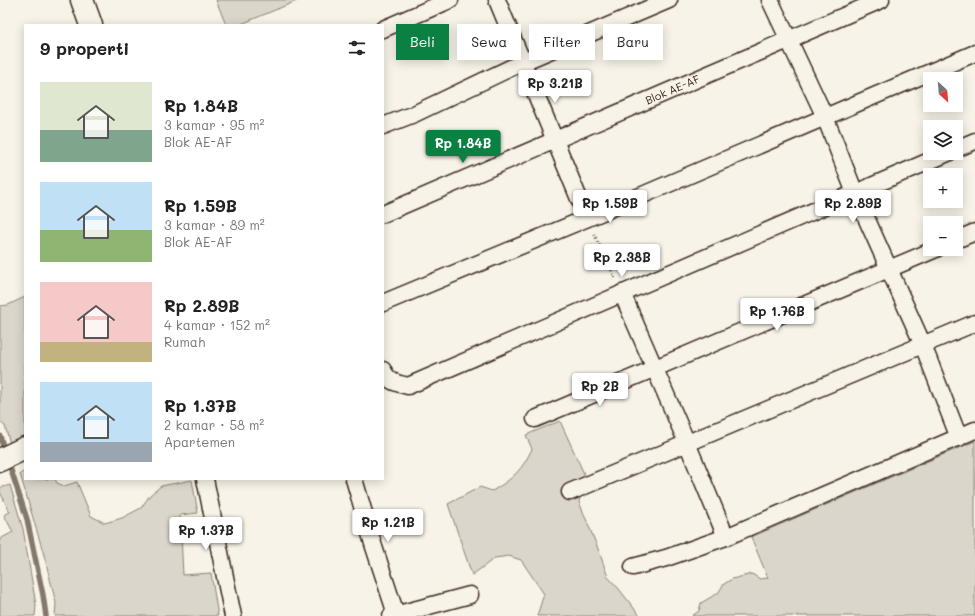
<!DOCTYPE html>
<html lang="id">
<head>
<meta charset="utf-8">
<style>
  body { margin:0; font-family:Mali,sans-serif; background:#f2f2f2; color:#222; height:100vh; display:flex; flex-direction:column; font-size:15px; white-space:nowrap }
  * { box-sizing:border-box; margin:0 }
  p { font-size:13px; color:#767676 }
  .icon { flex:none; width:22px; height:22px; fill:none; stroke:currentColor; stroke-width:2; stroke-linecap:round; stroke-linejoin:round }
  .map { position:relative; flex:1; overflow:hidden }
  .panel { position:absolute; left:24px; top:24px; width:360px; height:456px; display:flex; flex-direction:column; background:#fff; border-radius:0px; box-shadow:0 2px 10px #0003 }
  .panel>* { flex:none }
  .top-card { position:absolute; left:396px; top:24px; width:380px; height:36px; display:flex; gap:8px }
  .needle { width:26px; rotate:154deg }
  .buttons { position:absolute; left:923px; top:72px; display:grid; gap:8px }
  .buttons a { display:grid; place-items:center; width:40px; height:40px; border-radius:0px; background:#fff; box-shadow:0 2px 10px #0003; font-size:20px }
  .price { position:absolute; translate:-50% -34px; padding:0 9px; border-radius:4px; background:#fff; color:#222; font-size:13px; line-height:26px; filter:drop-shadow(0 1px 2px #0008) }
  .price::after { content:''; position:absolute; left:50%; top:24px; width:12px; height:9px; margin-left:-6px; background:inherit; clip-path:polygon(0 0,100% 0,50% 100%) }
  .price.on { background:#0b8043; color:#fff }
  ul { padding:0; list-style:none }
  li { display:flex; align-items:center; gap:12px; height:100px; padding:0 16px }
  li span { display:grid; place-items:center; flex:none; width:112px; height:80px; border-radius:0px; color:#555 }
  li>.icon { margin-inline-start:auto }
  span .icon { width:48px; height:48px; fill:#fffc; stroke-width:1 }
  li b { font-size:17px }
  h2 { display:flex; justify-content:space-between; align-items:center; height:48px; padding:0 16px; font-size:17px }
  .pill { padding:0 14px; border-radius:0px; background:#fff; box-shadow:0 2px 10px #0003; font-size:14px; line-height:36px }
  .pill.on { background:#0b8043; color:#fff }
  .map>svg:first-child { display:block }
  .green { fill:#dbd6cb; stroke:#8b8074 }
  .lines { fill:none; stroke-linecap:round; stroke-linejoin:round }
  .stream { stroke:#84786c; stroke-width:5.5 }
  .street-casing { stroke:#3b2a1e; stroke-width:19 }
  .secondary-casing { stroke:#3b2a1e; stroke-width:25 }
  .path { stroke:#3b2a1e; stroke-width:2.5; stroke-dasharray:1 3; stroke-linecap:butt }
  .street { stroke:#f7f3e8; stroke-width:16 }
  .secondary { stroke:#f7f3e8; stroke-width:22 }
  .labels { text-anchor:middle; stroke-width:4; stroke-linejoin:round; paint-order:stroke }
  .street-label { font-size:11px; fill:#3b2a1e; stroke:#f7f3e8 }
</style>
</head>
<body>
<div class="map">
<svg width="975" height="616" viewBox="0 0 975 616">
  <rect width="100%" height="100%" fill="#f7f3e8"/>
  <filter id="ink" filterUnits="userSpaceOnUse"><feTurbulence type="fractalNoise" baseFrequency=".025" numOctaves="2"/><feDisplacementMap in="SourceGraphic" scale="8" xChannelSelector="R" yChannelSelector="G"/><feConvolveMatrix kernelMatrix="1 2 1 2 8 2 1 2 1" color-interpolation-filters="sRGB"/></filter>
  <g filter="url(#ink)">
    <path class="green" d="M216 0H299L239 25H226Z
      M25 297V440L11 447 5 426 0 422V306L8 305Z
      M560 421 585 476 579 502 597 546 608 577 619 589 640 616H537L544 594 521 560 509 556 495 558 472 575 448 504 480 487 492 491C513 479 522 470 532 449L526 435Z
      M975 441V616H692L699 611 701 603 718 593 724 584 732 579 752 574 760 579 768 578 751 537Z
      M25 471V479H55L57 483 64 486 77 482 91 516 105 523 122 518 141 508 150 495 161 486 192 480 198 513 180 515 183 575 211 573 218 616H55L56 603 44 555 20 474Z
      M10 485 23 529 36 605 35 616H0V539L13 532 4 515 10 512 0 492V488Z"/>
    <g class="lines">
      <path class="stream" d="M0 436 5 453
        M8 461 27 519 43 595 46 616"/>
      <defs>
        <g id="street">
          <path d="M497 0 587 218"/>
          <path d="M770 0 825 117 855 193 923 345 959 438"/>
          <path d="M383 29 450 0"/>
          <path d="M383 126 414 114 523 62 669 0"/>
          <path d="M956 149 975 141"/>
          <path id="s1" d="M383 214 881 0"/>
          <path d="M956 240 975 232"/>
          <path d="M622 293 687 443 726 537"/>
          <path d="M383 303 631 200 975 53"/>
          <path d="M383 370C388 382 396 383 408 386L948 153"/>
          <path d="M535 419 936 249"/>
          <path d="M205 479 233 616"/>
          <path d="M354 479 374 547 396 614"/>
          <path d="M570 492 975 323"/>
          <path d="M633 567 666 558 726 537 975 430"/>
          <path d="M391 616 470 595"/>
        </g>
        <path id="secondary" d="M82 0 91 25
          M0 460 25 448"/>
      </defs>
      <use href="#street" class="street-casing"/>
      <use href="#secondary" class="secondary-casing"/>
      <path class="path" d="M594 234 615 278"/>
      <use href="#street" class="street"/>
      <use href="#secondary" class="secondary"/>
    </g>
  </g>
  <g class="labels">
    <g class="street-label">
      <text dy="4" stroke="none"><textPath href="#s1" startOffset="315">Blok AE-AF</textPath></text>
    </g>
  </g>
</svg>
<div class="buttons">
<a><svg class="needle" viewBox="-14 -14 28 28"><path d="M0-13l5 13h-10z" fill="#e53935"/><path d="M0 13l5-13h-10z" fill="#767676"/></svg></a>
<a><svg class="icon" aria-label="layers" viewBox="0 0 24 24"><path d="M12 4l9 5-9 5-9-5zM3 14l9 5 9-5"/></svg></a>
<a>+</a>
<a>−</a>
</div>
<b class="price" style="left:555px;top:104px">Rp 3.21B</b>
<b class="price on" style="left:463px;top:164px">Rp 1.84B</b>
<b class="price" style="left:610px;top:224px">Rp 1.59B</b>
<b class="price" style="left:853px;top:224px">Rp 2.89B</b>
<b class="price" style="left:622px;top:278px">Rp 2.38B</b>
<b class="price" style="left:777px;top:332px">Rp 1.76B</b>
<b class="price" style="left:600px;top:407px">Rp 2B</b>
<b class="price" style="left:388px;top:543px">Rp 1.21B</b>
<b class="price" style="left:206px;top:551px">Rp 1.37B</b>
<div class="top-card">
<a class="pill on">Beli</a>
<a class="pill">Sewa</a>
<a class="pill">Filter</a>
<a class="pill">Baru</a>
</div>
<section class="panel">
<h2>9 properti<svg class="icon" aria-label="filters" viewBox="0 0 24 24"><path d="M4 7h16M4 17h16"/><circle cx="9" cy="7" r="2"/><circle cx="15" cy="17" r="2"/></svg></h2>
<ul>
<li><span style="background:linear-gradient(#dfe7d0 60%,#7fa58c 0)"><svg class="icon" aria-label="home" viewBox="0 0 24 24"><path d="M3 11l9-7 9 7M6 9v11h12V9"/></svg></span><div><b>Rp 1.84B</b><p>3 kamar · 95 m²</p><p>Blok AE-AF</p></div></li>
<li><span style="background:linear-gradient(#bfe0f5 60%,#8fb573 0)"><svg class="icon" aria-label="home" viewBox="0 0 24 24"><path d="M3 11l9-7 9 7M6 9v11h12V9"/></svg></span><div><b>Rp 1.59B</b><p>3 kamar · 89 m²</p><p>Blok AE-AF</p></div></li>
<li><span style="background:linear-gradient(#f6c9c9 75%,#c2b280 0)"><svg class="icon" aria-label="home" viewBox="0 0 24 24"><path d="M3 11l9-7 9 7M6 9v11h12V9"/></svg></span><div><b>Rp 2.89B</b><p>4 kamar · 152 m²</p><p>Rumah</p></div></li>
<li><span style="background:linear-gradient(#bfe0f5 75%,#9aa5b1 0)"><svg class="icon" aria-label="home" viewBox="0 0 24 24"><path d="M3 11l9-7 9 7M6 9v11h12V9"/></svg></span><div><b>Rp 1.37B</b><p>2 kamar · 58 m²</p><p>Apartemen</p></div></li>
</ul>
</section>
</div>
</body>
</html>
